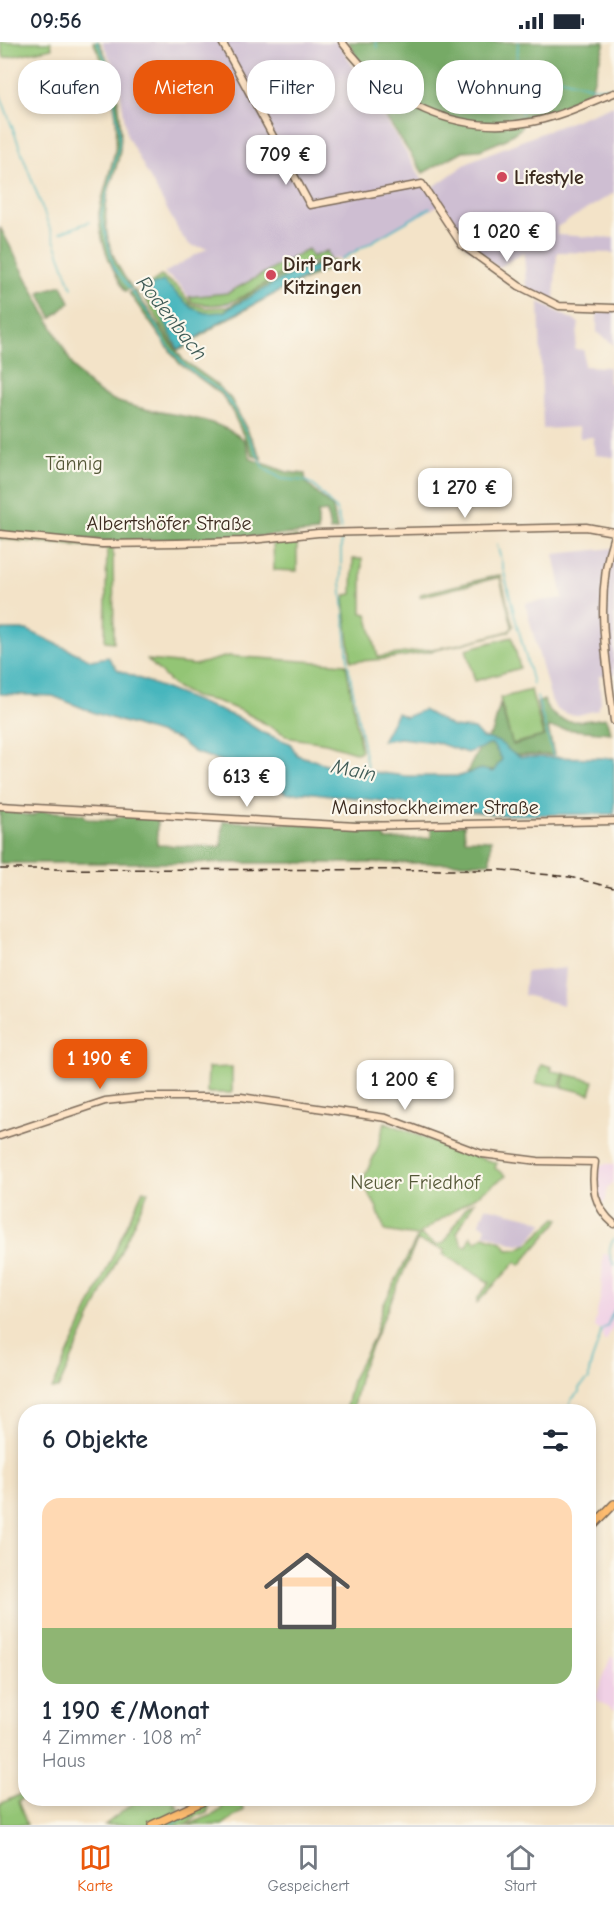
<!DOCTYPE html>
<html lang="de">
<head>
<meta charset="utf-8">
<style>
  body { margin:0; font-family:"Comic Neue",sans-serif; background:#f6f6f7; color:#1f2937; height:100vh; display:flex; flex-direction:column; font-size:22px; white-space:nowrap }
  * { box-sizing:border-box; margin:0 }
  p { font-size:20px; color:#747a83 }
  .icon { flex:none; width:33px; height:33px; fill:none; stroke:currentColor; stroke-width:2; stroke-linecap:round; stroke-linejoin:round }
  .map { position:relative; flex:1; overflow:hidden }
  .side { position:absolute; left:18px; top:1362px; width:578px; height:402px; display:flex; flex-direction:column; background:#fff; border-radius:24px; box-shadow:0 3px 9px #0003 }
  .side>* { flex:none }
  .top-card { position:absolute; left:18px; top:18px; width:579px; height:54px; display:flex; gap:12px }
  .price { position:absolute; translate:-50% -51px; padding:0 14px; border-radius:12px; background:#fff; color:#222; font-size:20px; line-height:39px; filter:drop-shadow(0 2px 3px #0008) }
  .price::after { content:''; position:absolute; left:50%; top:36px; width:18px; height:14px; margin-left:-9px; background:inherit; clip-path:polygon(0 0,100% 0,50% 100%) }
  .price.on { background:#ea580c; color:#fff }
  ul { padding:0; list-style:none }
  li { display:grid; align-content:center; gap:12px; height:318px; padding:0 24px }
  li span { display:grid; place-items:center; height:186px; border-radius:18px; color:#555 }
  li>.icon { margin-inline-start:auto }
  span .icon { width:108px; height:108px; fill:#fffc; stroke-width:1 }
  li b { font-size:26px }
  h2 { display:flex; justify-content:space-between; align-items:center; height:72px; padding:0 24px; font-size:26px }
  .pill { padding:0 21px; border-radius:24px; background:#fff; box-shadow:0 3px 9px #0003; font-size:21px; line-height:54px }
  .pill.on { background:#ea580c; color:#fff }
  .status { display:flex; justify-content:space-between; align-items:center; height:42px; padding:0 30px; background:#fff; direction:ltr }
  .status svg { height:16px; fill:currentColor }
  .menu { display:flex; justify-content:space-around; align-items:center; height:84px; border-top:2px solid #e0e1e3; background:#fff; font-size:16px; color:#747a83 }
  .menu a { display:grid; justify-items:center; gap:3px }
  .menu .on { color:#ea580c }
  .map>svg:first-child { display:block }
  .built { fill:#f0d0e5 }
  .industrial { fill:#cebed2 }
  .green { fill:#93c575; stroke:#67784a; stroke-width:1.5 }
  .forest { fill:#76aa66; stroke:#586a42; stroke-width:1.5 }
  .water { fill:#47b6bd; stroke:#41706e; stroke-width:1.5 }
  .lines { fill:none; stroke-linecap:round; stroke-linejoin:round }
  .stream { stroke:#47b6bd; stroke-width:1.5 }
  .secondary-casing { stroke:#7b6b5a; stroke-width:9 }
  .primary-casing { stroke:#7b6b5a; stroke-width:10 }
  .secondary { stroke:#fee4c6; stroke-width:6 }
  .primary { stroke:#fdbc70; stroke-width:7 }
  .rail { stroke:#3b2a1e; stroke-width:1.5; stroke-dasharray:9 4.5; stroke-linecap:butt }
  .poi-dot { fill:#d1495b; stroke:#fbf7ec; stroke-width:2 }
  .labels { text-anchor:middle; stroke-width:4.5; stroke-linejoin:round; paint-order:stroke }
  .poi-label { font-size:20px; font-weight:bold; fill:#3b2a1e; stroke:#fbf7ec; text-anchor:start }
  .park-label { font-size:20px; fill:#555838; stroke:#fbf7ec }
  .street-label { font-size:20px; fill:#3b2a1e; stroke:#fbf7ec }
  .water-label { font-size:21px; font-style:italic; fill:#3f5b56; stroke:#fbf7ec }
</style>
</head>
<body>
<div class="status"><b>09:56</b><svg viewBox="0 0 49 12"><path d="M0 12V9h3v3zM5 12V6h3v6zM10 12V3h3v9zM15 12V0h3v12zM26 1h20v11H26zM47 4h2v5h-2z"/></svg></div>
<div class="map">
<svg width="614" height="1783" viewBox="0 0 614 1783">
  <rect width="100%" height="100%" fill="#fbf7ec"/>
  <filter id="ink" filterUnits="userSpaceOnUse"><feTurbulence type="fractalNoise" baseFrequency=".0167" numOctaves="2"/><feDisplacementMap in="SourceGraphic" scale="12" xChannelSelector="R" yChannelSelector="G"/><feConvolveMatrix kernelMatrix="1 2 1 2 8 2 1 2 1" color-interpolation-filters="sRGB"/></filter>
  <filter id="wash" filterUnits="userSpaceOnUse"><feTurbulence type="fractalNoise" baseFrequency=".008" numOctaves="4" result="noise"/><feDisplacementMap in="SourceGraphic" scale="24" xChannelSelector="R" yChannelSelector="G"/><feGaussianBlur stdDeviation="1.35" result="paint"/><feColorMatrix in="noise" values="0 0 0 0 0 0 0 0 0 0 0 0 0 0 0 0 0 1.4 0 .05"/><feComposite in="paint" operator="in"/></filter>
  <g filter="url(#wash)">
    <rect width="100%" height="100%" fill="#f3e3c8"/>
    <path class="built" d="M603 1122H614V1140L607 1146 606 1158 602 1162 596 1139 598 1126Z
      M603 1212 609 1213 614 1223V1283L606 1299 603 1298 602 1288 594 1285 601 1252Z
      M611 1614 614 1616V1669L598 1659 596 1653Z"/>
    <path class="industrial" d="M102 0H338L429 148 470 119 614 63V151L557 185V193L614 196V211L557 210 554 259 526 245 524 209 499 226 467 204 439 163 340 218 335 216 287 229 228 263 207 264 192 260 180 243 164 231 208 206 191 204 181 193 127 94 118 34Z
      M539 260 579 281 575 307 584 308V324L609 325V341L614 342V415L595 413 593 395 580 396 579 385 543 387Z
      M597 269H614V303L597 290Z
      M614 506V632L599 634 601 661 597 668 578 673 567 672 556 667 551 657 525 561 563 556 554 512Z
      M566 926 563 963 524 953 526 930Z
      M486 1165 532 1176 544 1181 527 1201 518 1203 484 1191 486 1185 479 1182Z"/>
    <path class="green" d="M0 0H51L52 6 4 16Z
      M308 207 312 215 327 209 330 217C316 219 302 222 289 228 254 244 234 272 192 260L189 255 228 251Z
      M327 219H335V224L278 250 219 282 182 307 178 308 173 301 142 252 145 245 161 234 178 245 191 262 206 266 228 265 288 230Z
      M0 493 113 505 114 600 105 599 107 506 0 497Z
      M297 495V529L274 528 273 498Z
      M353 517H362V571L367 572 378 615 458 603 510 589 512 584 500 535 420 555 421 552 500 533 513 584 509 589C457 603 405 619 351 619L344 558 346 553 352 552Z
      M512 595 520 626 475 639 466 607Z
      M228 614 346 622 361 708 358 711 326 701 291 696 244 670 216 659 194 655 174 644 148 618 195 623Z
      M531 648 543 694 512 702 500 656Z
      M541 1022 552 1025 551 1029 564 1031 560 1044 536 1041Z
      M232 1025V1051H207L208 1026Z
      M565 1032 594 1039 590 1052 562 1045Z
      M385 1080 458 1109 497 1121 495 1126 506 1134 416 1194 385 1189 376 1164 362 1140 378 1105Z
      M143 1148 148 1150 58 1347H52Z
      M474 1160 457 1191 463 1204H467L471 1194 476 1200 484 1194 502 1200 508 1208 518 1207 528 1202 556 1176 560 1177 520 1223 516 1220 477 1261 478 1255 490 1241 443 1212 445 1208 417 1199 361 1328 353 1365 345 1369 353 1335 374 1295 383 1264 417 1196 421 1193 436 1203 444 1201 466 1165Z
      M25 1750V1755L18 1759 27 1783H0V1762Z
      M138 1757H172L177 1763 172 1765 177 1764 180 1768 148 1783H105Z
      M225 1757H236L244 1768 222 1783H189C202 1774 223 1776 225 1757Z
      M205 1762 209 1765 207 1771 200 1772 186 1783H156Z"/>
    <path class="forest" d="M93 0H99C116 32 123 71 120 107 119 121 113 134 109 147 100 185 109 215 132 246L125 249C111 226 99 199 99 171 103 150 111 129 115 108 121 73 109 30 93 0Z
      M348 0H605L591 47 559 66 526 76 520 87 504 98 480 108 463 109 423 131 365 44C359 28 359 14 348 0Z
      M0 185 73 324C112 386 193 357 244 398L251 417 287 430 305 432 306 441 333 466 337 488 330 489 327 470 318 471V490L238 496 110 499 0 491Z
      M62 243 70 260 52 276 39 250Z
      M134 248 183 318 214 340 231 357 262 417 253 414 231 367 222 353 179 321 129 251Z
      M544 658C553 687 583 679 606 676L611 691 548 686 554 713H518L500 719 495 728 466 732 479 707 493 689 500 662 513 703 544 694 537 661Z
      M0 766H6V769L32 774 41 769 83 772 87 777 113 778 128 772 157 776V803L221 805 223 779 381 785 386 798 431 796V783H464L465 797 491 798 490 821H0Z"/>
    <path class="water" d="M319 223 324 226 218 281 182 306 178 307 150 250 152 243 163 239 192 266 206 271 223 270 287 234Z
      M0 588H27L91 618 108 615 118 628 241 677 263 691 290 701 297 713 339 726 406 734H460L481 727 493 730 502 717 492 702 467 711 435 700 400 696 382 699 397 671 406 675 423 668 453 685 474 687 482 696C510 699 502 709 521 715L614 716V772L502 773 305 750 287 752 259 732 194 710 177 697 95 671 53 654 0 652Z"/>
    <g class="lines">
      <path class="stream" d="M97 0 108 22 119 87V103L101 174 114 226 146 268 166 301 184 323 223 351 234 367 265 427 282 437 306 439 313 443 336 467 341 487
        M376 0 377 6
        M518 0 517 25 522 72
        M517 25 592 45 614 46
        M0 52 69 238
        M60 191 89 180
        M342 217 430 166
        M70 241 72 246
        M341 492V539L348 619
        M497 502 518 587
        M519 589 533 642
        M348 622 368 730
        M537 655 553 714
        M614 1197C607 1207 609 1213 614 1223
        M571 1370 568 1368 571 1358 579 1350V1346L589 1337C587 1322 600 1304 601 1288L607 1284 614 1268
        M187 1762V1756
        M170 1783 189 1773"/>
    </g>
  </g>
  <g filter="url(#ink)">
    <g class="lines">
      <defs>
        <path id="secondary" d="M222 0 310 163 422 142 462 203 519 244 559 264 614 266
          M342 0C386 60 456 94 531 80 559 75 587 61 614 51
          M0 492 102 502 178 501 242 499 318 491 586 485 614 490
          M614 493C594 554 606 617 614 679
          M0 764 356 784 614 779
          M0 1094 105 1059 142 1055H241L386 1076 482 1112 538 1119 595 1120C591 1145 594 1165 614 1182"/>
        <path id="primary" d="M588 1489 614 1462
          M152 1783 210 1756"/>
      </defs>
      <use href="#secondary" class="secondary-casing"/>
      <use href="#primary" class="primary-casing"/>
      <use href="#secondary" class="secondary"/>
      <use href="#primary" class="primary"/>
      <path class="rail" d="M0 827 502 828 570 835 614 846"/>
    </g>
  </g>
  <g class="poi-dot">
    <circle cx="502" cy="135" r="6"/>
    <circle cx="271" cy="233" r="6"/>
  </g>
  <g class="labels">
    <g class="poi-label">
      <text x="514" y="142">Lifestyle</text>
      <text x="283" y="229">Dirt Park<tspan x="283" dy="23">Kitzingen</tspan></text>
    </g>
    <g class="park-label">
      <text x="74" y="428">Tännig</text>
      <text x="415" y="1147">Neuer Friedhof</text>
    </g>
    <g class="street-label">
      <text x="169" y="488">Albertshöfer Straße</text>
      <text x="435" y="772">Mainstockheimer Straße</text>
    </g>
    <g class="water-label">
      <text transform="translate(172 276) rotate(52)" y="7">Rodenbach</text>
      <text transform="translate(354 728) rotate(12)" y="7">Main</text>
    </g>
  </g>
</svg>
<b class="price" style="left:286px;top:144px">709 €</b>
<b class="price" style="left:507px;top:221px">1 020 €</b>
<b class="price" style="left:465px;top:477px">1 270 €</b>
<b class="price" style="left:247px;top:766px">613 €</b>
<b class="price on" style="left:100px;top:1048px">1 190 €</b>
<b class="price" style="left:405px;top:1069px">1 200 €</b>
<div class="top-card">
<a class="pill">Kaufen</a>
<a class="pill on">Mieten</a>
<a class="pill">Filter</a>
<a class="pill">Neu</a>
<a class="pill">Wohnung</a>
</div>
<section class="side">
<h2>6 Objekte<svg class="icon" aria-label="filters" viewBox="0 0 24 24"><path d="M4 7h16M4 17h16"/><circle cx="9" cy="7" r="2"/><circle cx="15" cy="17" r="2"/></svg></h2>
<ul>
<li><span style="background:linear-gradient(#ffd9b3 70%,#8fb573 0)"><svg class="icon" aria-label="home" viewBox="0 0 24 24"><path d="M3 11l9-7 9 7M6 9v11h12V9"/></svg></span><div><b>1 190 €/Monat</b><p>4 Zimmer · 108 m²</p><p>Haus</p></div></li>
</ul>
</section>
</div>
<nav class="menu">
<a class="on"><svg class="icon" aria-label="map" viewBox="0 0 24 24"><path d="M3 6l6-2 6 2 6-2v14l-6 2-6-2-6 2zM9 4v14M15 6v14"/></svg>Karte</a>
<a><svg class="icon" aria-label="saved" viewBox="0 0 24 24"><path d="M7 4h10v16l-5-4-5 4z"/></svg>Gespeichert</a>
<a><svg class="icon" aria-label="home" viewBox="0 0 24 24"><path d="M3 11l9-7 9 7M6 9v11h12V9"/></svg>Start</a>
</nav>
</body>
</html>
